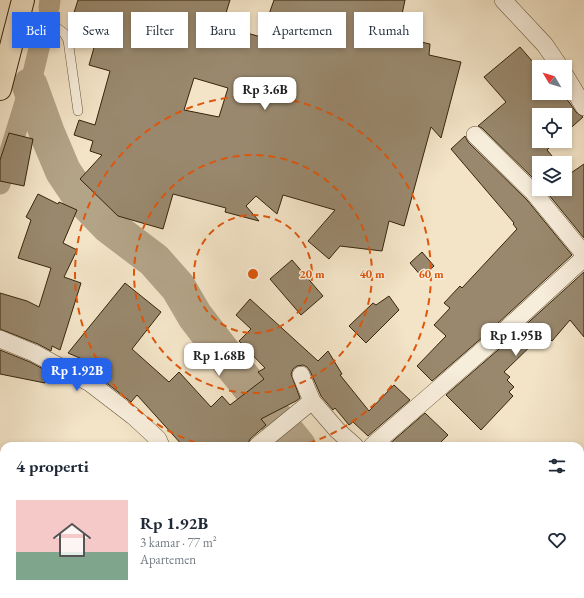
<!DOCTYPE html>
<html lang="id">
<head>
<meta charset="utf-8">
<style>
  body { margin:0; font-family:"EB Garamond",serif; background:#f2f2f3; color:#1f2937; height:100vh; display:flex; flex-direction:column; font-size:15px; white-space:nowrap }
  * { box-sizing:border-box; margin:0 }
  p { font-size:13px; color:#747a83 }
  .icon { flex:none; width:22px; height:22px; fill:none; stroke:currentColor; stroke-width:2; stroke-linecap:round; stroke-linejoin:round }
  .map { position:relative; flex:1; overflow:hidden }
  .drawer { position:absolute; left:0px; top:442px; width:584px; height:156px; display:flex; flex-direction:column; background:#fff; border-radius:12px 12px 0 0; box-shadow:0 2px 6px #0003 }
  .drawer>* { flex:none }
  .top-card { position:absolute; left:12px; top:12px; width:560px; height:36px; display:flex; gap:8px }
  .needle { width:26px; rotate:308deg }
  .tools { position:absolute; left:532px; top:60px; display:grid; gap:8px }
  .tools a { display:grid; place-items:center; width:40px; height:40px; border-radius:0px; background:#fff; box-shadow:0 2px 6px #0003; font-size:20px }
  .price { position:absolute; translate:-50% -34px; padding:0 9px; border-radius:8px; background:#fff; color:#222; font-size:13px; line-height:26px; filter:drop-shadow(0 1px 2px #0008) }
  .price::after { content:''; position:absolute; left:50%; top:24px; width:12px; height:9px; margin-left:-6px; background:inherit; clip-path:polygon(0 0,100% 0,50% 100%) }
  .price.selected { background:#2563eb; color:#fff }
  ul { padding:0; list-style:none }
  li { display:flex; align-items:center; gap:12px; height:100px; padding:0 16px }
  li span { display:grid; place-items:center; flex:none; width:112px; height:80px; border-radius:0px; color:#555 }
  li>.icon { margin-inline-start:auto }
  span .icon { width:48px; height:48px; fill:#fffc; stroke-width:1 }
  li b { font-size:17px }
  h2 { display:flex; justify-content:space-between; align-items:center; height:48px; padding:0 16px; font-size:17px }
  .tag { padding:0 14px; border-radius:0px; background:#fff; box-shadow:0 2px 6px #0003; font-size:14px; line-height:36px }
  .tag.selected { background:#2563eb; color:#fff }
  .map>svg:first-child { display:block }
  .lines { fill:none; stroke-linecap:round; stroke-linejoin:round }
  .canal { stroke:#b3a387; stroke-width:21 }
  .river { stroke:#b3a387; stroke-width:36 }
  .building { fill:#99886d; stroke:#37250b; fill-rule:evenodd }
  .lane-casing { stroke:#66553a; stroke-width:10 }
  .street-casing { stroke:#66553a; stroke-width:18 }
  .primary-casing { stroke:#37250b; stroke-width:24 }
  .lane { stroke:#f7eddb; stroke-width:9 }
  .street { stroke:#f7eddb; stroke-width:17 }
  .primary { stroke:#f3e4c7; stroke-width:22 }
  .ring { fill:none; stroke:#df560c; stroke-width:2; stroke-dasharray:7 5 }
  .centre { fill:#df560c; stroke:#f7eddb; stroke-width:2 }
  .ring-label { font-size:12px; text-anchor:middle; font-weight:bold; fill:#df560c; stroke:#f7eddb; stroke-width:3; stroke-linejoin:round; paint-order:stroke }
</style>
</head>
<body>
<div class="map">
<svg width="584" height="598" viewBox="0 0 584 598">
  <rect width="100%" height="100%" fill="#f3e4c7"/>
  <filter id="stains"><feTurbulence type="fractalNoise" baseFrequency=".005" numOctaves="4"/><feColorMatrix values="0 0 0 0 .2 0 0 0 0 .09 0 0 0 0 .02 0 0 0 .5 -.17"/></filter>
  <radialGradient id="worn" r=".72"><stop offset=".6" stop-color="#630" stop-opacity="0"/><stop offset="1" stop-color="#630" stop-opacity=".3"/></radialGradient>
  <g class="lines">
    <path class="canal" d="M49 8 50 0
      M0 184 30 86 41 40"/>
    <path class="river" d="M30 86 47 133 63 171 79 195 109 226 154 260 178 287 195 316 237 371 298 446
      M479 594 486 598"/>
  </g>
  <path class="building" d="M78 0H230L222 26 261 37 274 0H405L401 19 412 23 407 39 430 44 429 55 461 62 441 138 431 127 404 226 389 221 382 251 340 246 329 259 308 241 335 210 283 195 277 214 256 196 246 206 259 221 225 212 226 208 173 194 163 229 118 216 80 179 102 155 90 151 93 141 74 135 79 120 95 125 110 71 89 65 100 27 72 19ZM194 78 228 88 219 117 184 110Z
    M520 47 539 69V93H561L569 102 576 112 583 117 565 133V115H539V141H556L547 150 558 163H539V184L482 128 478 126 506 102 484 77Z
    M9 133 33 139 24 186 0 181V160Z
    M465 136 468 142 527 200 572 255 484 336 432 381 417 366 446 336 434 325 450 308 444 303 460 286 462 288 517 229 513 224 514 223 451 149Z
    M584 164V238L544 189H565V171L568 175Z
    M38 194 58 204 59 202 77 210 63 243 77 250 64 277 81 283 60 350 52 346 51 351 38 344 0 329V293L27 301 39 307 51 268 18 258 31 220 26 217Z
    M422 252 434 266 422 277 410 263Z
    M292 260 323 296 301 315 270 279Z
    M584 272V337L570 320 552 341 544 333 504 372 510 377 507 380 514 387 509 392 513 396 481 430 446 395 498 350Z
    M125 283 161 312 132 349 169 382 179 372 211 407 222 396 230 405 264 379 258 372 265 368 239 341 251 329 236 315 250 299 318 361 328 351 342 374 340 375 369 411 394 385 410 400 368 436 353 422 349 425 335 408 333 410 321 396 310 371 307 367 303 365 297 366 293 369 291 374 300 398 296 401 261 419 266 425 250 439 247 446H183L137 395 131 402 95 374 101 367 68 353Z
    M389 296 399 310 366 343 349 326 373 303 376 305Z
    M0 350 30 362 47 371 45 383 0 374Z
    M425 413 448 435 437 446H387Z"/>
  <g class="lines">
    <defs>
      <path id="lane" d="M19 15 57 28 64 33 68 40 78 111"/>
      <path id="street" d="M503 0 545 45 560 67
        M565 75 584 107
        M475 135 534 193 584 254
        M0 339 34 353 90 383 133 416 158 439 161 446
        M301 375 312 401
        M257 446 312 401 337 430 355 446
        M372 446 491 343 584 258
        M0 548 4 551
        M63 594 69 598
        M100 598 104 594
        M316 598 322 594"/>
      <path id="primary" d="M0 89 23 0"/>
    </defs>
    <use href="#lane" class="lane-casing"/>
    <use href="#street" class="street-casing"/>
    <use href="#primary" class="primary-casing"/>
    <use href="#lane" class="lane"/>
    <use href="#street" class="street"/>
    <use href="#primary" class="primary"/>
  </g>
  <g class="ring">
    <circle cx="253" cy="274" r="59"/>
    <circle cx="253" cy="274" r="119"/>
    <path d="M207 446A178 178 0 1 1 299 446"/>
  </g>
  <circle cx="253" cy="274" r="6" class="centre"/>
  <g class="ring-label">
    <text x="312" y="278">20 m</text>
    <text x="372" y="278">40 m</text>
    <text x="431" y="278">60 m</text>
  </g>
  <rect width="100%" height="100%" filter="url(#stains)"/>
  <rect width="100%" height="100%" fill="url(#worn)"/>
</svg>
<div class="tools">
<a><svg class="needle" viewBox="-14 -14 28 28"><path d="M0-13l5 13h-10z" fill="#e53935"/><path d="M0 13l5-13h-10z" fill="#747a83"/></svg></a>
<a><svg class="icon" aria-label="locate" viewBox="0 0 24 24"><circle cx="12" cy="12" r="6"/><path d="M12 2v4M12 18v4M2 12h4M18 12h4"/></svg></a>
<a><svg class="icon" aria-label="layers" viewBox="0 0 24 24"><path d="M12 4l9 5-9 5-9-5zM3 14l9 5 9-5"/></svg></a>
</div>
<b class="price" style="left:265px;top:111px">Rp 3.6B</b>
<b class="price" style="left:516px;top:357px">Rp 1.95B</b>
<b class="price" style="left:219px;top:377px">Rp 1.68B</b>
<b class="price selected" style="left:77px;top:392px">Rp 1.92B</b>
<div class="top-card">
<a class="tag selected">Beli</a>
<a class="tag">Sewa</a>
<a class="tag">Filter</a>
<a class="tag">Baru</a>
<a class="tag">Apartemen</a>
<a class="tag">Rumah</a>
</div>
<section class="drawer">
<h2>4 properti<svg class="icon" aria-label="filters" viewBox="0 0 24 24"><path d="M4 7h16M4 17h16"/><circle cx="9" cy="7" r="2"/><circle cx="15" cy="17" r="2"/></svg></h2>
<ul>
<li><span style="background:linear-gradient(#f6c9c9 65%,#7fa58c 0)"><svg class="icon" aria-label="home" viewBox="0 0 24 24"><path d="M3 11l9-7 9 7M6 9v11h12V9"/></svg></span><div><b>Rp 1.92B</b><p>3 kamar · 77 m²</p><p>Apartemen</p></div><svg class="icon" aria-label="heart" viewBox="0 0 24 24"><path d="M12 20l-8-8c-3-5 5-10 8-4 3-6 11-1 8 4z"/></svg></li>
</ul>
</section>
</div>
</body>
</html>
